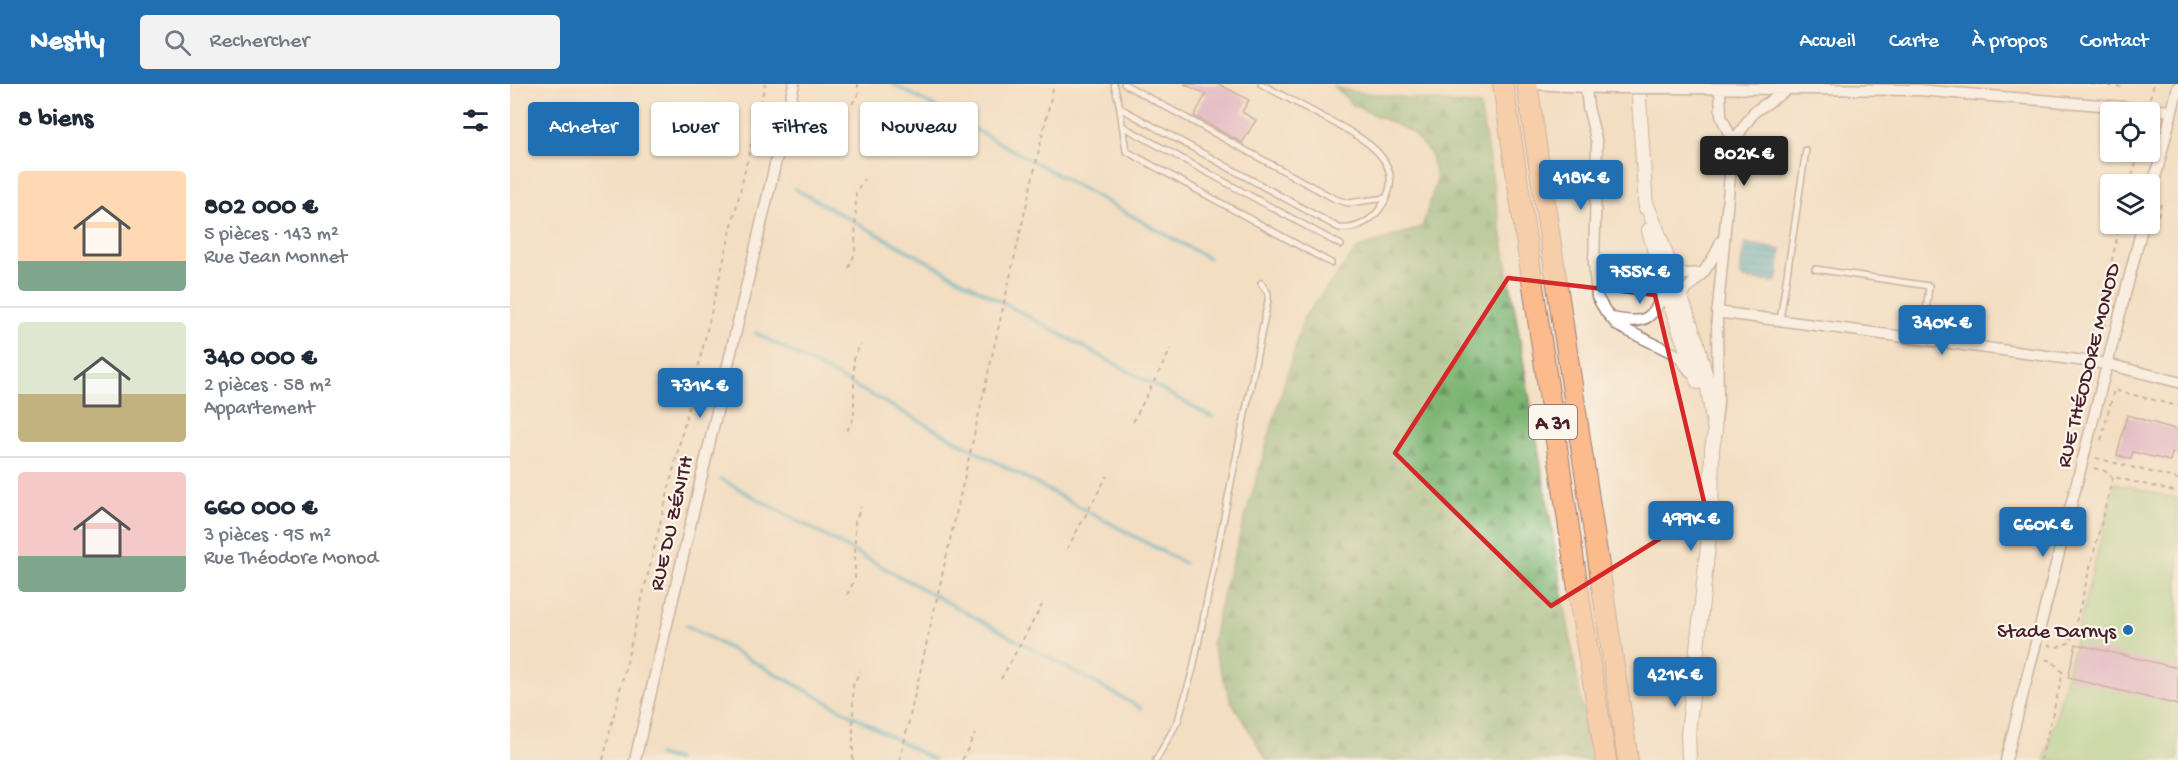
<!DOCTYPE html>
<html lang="fr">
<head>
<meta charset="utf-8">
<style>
  body { margin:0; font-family:"Gochi Hand",sans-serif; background:#f2f2f3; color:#1f2937; height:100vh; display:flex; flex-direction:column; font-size:22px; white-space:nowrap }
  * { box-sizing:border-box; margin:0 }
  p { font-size:20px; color:#747a83 }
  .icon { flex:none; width:33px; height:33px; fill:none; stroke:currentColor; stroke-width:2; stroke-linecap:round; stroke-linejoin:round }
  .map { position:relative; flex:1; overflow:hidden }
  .drawer { display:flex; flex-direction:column; background:#fff; width:510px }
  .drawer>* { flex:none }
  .top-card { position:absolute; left:18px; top:18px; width:570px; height:54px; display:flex; gap:12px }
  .tools { position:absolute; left:1590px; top:18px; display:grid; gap:12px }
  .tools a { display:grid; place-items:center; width:60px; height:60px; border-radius:6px; background:#fff; box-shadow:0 2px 4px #0004; font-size:30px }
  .price { position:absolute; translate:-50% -51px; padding:0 14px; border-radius:6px; background:#1f6fb2; color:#fff; font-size:20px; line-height:39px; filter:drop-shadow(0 2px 3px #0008) }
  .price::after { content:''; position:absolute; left:50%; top:36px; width:18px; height:14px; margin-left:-9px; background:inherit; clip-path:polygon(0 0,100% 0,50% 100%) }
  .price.on { background:#222; color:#fff }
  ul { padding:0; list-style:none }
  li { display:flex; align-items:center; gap:18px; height:150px; padding:0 18px }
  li+li { border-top:2px solid #e0e1e3 }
  li span { display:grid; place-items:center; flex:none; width:168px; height:120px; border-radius:6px; color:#555 }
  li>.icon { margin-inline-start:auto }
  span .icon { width:72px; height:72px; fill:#fffc; stroke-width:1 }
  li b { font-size:26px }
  h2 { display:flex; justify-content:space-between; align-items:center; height:72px; padding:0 18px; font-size:26px }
  .tag { padding:0 21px; border-radius:6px; background:#fff; box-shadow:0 2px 4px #0004; font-size:21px; line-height:54px }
  .tag.on { background:#1f6fb2; color:#fff }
  header { display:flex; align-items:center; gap:36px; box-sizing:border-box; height:84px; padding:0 30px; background:#1f6fb2; color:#fff }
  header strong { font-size:28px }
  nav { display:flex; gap:33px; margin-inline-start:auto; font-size:21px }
  .search { width:420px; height:54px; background:#f2f2f3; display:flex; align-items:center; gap:15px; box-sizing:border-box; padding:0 21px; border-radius:6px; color:#747a83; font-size:22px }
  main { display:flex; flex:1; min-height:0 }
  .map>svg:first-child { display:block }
  .green { fill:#9ad284; stroke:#727858; stroke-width:1.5 }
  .forest { fill:url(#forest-firs); stroke:#626a4e; stroke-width:1.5 }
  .water { fill:url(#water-rules); stroke:#456476; stroke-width:1.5 }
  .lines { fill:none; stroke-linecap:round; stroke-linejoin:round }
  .stream { stroke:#40a8c0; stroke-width:4 }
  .building { fill:#d596ca }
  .service-casing { stroke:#9e7e76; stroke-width:8 }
  .minor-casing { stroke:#9e7e76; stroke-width:13 }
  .tertiary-casing { stroke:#9e7e76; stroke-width:16 }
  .motorway-casing { stroke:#9e7e76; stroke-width:22 }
  .path { stroke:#9e7e76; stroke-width:2; stroke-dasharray:4.5 4.5; stroke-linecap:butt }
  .service { stroke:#fff; stroke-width:5 }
  .minor { stroke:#fff; stroke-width:10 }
  .tertiary { stroke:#fff; stroke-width:14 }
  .motorway { stroke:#fbbb8d; stroke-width:20 }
  .minor-bridge-casing { stroke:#9e7e76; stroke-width:13; stroke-linecap:butt }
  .minor-bridge { stroke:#fff; stroke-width:10 }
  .marked { fill:none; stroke:#d62828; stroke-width:4.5; stroke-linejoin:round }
  .poi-dot { fill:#1f6fb2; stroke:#fbf7ec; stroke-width:2 }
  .labels { text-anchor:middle; stroke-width:4.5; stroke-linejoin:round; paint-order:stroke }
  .shield { fill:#fbf7ec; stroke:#7f6065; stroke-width:1.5 }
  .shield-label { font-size:20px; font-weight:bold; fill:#4a1f2b }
  .street-label { font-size:21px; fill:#4a1f2b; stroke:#fbf7ec }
  .poi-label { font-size:21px; fill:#4a1f2b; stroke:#fbf7ec; text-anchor:end }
</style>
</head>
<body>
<header>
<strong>Nestly</strong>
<div class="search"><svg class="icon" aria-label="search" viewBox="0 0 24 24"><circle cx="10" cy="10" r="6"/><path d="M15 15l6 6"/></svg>Rechercher</div>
<nav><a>Accueil</a><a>Carte</a><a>À propos</a><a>Contact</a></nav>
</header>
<main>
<section class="drawer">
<h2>8 biens<svg class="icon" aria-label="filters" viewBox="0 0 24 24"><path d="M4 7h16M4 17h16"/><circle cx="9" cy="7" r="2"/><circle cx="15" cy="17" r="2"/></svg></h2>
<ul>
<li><span style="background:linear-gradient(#ffd9b3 75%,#7fa58c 0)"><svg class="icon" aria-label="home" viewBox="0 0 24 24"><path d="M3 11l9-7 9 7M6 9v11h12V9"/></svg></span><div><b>802 000 €</b><p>5 pièces · 143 m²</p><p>Rue Jean Monnet</p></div></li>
<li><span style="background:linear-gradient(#dfe7d0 60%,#c2b280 0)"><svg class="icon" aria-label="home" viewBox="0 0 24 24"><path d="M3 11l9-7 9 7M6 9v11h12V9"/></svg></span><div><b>340 000 €</b><p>2 pièces · 58 m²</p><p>Appartement</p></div></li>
<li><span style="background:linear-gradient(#f6c9c9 70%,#7fa58c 0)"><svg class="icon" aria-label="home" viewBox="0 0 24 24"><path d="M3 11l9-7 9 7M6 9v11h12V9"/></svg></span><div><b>660 000 €</b><p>3 pièces · 95 m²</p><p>Rue Théodore Monod</p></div></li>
</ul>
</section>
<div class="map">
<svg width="1668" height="676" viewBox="0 0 1668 676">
  <defs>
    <pattern id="forest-firs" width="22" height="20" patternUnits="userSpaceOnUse" patternTransform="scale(1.5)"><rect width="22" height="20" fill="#7bb472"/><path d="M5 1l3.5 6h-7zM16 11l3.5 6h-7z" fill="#67925e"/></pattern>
    <pattern id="water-rules" width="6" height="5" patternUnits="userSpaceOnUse" patternTransform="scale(1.5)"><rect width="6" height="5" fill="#40a8c0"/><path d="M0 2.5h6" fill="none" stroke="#38889c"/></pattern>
  </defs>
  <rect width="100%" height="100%" fill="#fbf7ec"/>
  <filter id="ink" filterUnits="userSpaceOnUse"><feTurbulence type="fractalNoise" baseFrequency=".0167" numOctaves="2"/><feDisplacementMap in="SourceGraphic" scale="12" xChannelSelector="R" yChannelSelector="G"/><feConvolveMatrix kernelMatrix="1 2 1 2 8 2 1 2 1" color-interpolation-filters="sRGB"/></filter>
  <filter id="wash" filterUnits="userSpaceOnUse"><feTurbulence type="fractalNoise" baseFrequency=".008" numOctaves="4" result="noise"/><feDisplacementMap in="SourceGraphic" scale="24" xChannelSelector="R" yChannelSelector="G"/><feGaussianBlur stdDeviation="1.35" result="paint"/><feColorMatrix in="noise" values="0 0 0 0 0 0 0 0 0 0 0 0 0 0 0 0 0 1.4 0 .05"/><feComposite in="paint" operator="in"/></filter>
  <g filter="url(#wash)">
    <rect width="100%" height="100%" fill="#f3dec2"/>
    <path class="green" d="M1605 399 1668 415V676H1535Z"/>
    <path class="forest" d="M825 3 846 8 970 22 1081 676H757L721 617 702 560 713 509 794 233 848 164 912 143 927 96 920 69 900 47 843 21Z"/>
    <path class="water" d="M1235 159 1271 166 1268 194 1265 198 1234 195 1229 189Z"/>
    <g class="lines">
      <path class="stream" d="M383 0 698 174
        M285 105 702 333
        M246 249 674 479
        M211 395 631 624
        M176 541 424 676
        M148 671 167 676"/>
    </g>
    <g id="blocks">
      <path class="building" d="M674 0H709L739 16 732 28 746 36 732 59 684 32 696 10Z
        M1617 331 1668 346V370L1662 369 1660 377 1623 368 1621 375 1607 371Z
        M1566 560 1668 584V621L1558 594Z"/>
    </g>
  </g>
  <g filter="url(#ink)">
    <use href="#blocks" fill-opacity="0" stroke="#9e7e76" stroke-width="1.5"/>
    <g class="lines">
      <defs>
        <path id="service" d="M604 0 609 19 616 67 821 179
          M614 0 825 115 838 119 876 114
          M610 24 829 144C844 146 860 138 869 126 905 78 848 51 813 33 792 22 772 11 751 0
          M612 42 831 161
          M1305 185 1419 202 1413 255
          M1270 236 1296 66
          M646 676 668 637 683 585 758 217V209L751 199"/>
        <path id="minor" d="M1024 0 1093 4
          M1076 4 1078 23 1087 59 1084 180 1087 213 1096 228 1108 242 1167 271 1183 291
          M1163 4 1408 6 1662 27
          M1223 58 1244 28 1278 5
          M1640 114 1668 3
          M1161 188 1175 190 1193 189 1206 169 1211 157
          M1166 216 1193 189
          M1207 228 1597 280 1668 298
          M1102 234C1135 241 1143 236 1155 205
          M1206 337 1208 318 1207 235 1223 58 1211 32 1210 5
          M125 676 284 0
          M1496 676 1633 140"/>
        <path id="tertiary" d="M1128 0 1136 124
          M1135 117 1149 151 1187 259 1197 298 1205 348 1202 364 1201 433 1178 650 1179 676
          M1139 146 1155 205 1188 298"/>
        <path id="motorway" d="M993 0 1071 525 1096 676
          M1017 0 1118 676"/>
      </defs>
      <use href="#service" class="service-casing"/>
      <use href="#minor" class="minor-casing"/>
      <use href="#tertiary" class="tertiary-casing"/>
      <use href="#motorway" class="motorway-casing"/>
      <path class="path" d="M1580 0 1613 3 1614 0
        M1640 14 1644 0
        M342 20 348 11V0
        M1620 100 1629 68
        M1646 141 1651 120
        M339 184 345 169 346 109 354 95
        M1597 241 1588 238 1610 140
        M623 338 661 265
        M337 347 344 334V273L351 260
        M1591 356 1604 306 1668 322
        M1586 374 1668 395
        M1584 384 1595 387 1602 393
        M557 465 597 392
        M337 511 345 495V438L351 423
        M1538 561 1547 563 1561 558 1603 393 1668 408
        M491 595 532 521
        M93 676C147 451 203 226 255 0
        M343 676V601L350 587
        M390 676 544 0
        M452 676 465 650
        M1531 676 1553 589 1542 577 1534 575"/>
      <use href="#service" class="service"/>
      <use href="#minor" class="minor"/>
      <use href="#tertiary" class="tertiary"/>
      <use href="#motorway" class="motorway"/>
      <defs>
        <path id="minor-bridge" d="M1093 4H1163"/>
      </defs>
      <use href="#minor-bridge" class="minor-bridge-casing"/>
      <use href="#minor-bridge" class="minor-bridge"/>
    </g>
  </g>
  <path d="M0 0H1668V676H0ZM998 194 1145 211 1196 426 1041 522 885 369Z" fill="#f3dec2" fill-opacity=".55" fill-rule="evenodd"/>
  <path class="marked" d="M998 194 1145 211 1196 426 1041 522 885 369Z"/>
  <circle class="poi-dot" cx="1618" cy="546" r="6"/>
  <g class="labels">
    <rect class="shield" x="1019" y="321" width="48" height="34" rx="4.5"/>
    <g class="shield-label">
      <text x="1043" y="345">A 31</text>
    </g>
    <g class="street-label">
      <text transform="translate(1577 281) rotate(-76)" y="7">RUE THÉODORE MONOD</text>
      <text transform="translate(160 439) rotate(-77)" y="7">RUE DU ZÉNITH</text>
    </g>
    <g class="poi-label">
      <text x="1606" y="553">Stade Darnys</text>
    </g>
  </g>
</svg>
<div class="tools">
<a><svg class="icon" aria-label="locate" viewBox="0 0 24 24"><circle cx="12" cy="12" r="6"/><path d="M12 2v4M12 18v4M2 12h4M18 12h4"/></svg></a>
<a><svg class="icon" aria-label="layers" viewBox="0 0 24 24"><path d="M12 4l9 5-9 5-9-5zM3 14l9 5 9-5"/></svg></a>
</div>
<b class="price on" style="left:1234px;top:103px">802K €</b>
<b class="price" style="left:1071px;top:127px">418K €</b>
<b class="price" style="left:1130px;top:221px">755K €</b>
<b class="price" style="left:1432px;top:272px">340K €</b>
<b class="price" style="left:190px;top:335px">731K €</b>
<b class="price" style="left:1181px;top:468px">499K €</b>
<b class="price" style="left:1533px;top:474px">660K €</b>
<b class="price" style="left:1165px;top:624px">421K €</b>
<div class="top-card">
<a class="tag on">Acheter</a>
<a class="tag">Louer</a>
<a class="tag">Filtres</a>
<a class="tag">Nouveau</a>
</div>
</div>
</main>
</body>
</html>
